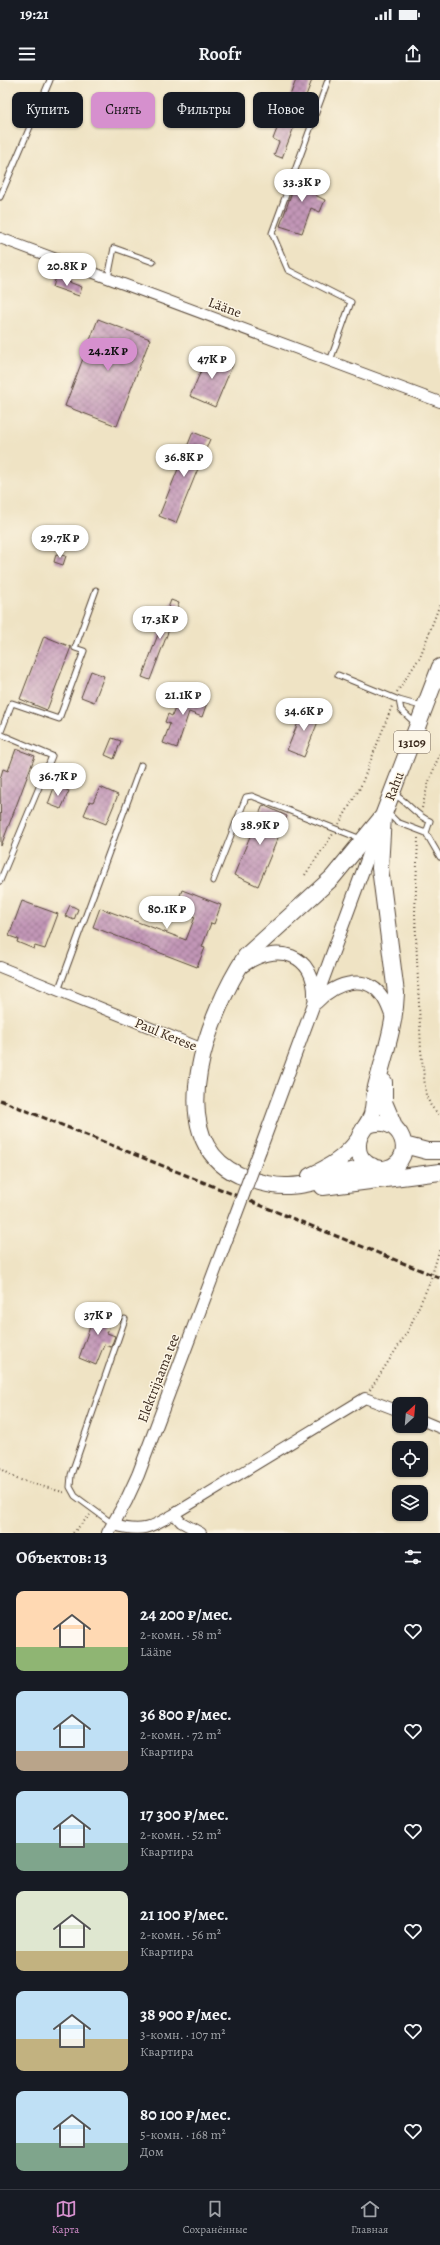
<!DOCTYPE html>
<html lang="ru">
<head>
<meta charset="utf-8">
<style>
  body { margin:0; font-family:Alegreya,serif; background:#20242c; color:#f1f3f6; height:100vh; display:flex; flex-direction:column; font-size:15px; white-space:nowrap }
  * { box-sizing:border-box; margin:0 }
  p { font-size:13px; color:#9ea1a6 }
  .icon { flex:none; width:22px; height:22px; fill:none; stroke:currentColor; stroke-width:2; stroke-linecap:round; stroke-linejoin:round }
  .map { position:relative; height:1453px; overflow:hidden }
  .panel { display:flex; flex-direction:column; background:#171b24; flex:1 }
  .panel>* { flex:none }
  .banner { position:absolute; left:12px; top:12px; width:416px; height:36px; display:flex; gap:8px }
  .needle { width:26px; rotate:26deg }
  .controls { position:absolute; left:392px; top:1317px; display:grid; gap:8px }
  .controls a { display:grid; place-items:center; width:36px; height:36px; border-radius:8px; background:#171b24; box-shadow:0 1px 3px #0004; font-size:20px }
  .price { position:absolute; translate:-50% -34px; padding:0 9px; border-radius:14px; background:#fff; color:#222; font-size:13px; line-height:26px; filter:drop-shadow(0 1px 2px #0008) }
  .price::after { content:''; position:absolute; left:50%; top:24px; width:12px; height:9px; margin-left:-6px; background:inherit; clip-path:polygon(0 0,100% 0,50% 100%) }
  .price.current { background:#d690ce; color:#111 }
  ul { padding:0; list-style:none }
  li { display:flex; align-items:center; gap:12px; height:100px; padding:0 16px }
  li span { display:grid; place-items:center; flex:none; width:112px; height:80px; border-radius:8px; color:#555 }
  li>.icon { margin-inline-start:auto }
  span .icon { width:48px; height:48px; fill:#fffc; stroke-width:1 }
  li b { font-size:17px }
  h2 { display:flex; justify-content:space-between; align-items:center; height:48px; padding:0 16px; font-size:17px }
  .tag { padding:0 14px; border-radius:8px; background:#171b24; box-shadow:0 1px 3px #0004; font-size:14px; line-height:36px }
  .tag.current { background:#d690ce; color:#111 }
  .status { display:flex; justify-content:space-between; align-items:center; height:28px; padding:0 20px; background:#171b24; direction:ltr }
  .status svg { height:11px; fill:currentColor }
  header { display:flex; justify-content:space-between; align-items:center; height:52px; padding:0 16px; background:#171b24; font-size:18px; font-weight:700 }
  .tabs { display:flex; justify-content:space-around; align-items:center; height:56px; border-top:1px solid #363941; background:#171b24; font-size:11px; color:#9ea1a6 }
  .tabs a { display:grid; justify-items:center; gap:2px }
  .tabs .current { color:#d690ce }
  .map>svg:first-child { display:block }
  .building { fill:url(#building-cross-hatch) }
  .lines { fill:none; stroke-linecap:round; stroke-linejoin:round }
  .service-casing { stroke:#564637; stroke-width:7 }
  .minor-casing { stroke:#564637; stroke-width:12 }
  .tertiary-casing { stroke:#564637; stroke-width:14 }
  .trunk-casing { stroke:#564637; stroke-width:18 }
  .path { stroke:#564637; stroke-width:2; stroke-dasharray:1 3; stroke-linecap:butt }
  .service { stroke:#fff; stroke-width:5 }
  .minor { stroke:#fff; stroke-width:10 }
  .tertiary { stroke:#fff; stroke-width:12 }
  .trunk { stroke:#fff; stroke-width:16 }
  .rail { stroke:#3b2a1e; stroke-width:3; stroke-dasharray:6 3; stroke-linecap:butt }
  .tertiary-bridge-casing { stroke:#564637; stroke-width:14; stroke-linecap:butt }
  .tertiary-bridge { stroke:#fff; stroke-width:12 }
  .labels { text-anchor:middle; stroke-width:3; stroke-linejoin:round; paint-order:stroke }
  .shield { fill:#fcf5e5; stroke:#75675a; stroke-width:1 }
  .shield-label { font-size:13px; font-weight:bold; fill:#3b2a1e }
  .street-label { font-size:14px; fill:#3b2a1e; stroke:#fcf5e5 }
</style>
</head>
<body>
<div class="status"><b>19:21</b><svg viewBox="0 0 49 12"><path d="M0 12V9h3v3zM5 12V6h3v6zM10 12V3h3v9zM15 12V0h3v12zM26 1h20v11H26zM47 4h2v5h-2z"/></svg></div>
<header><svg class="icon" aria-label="menu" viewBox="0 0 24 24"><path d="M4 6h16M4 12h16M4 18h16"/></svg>Roofr<svg class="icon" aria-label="share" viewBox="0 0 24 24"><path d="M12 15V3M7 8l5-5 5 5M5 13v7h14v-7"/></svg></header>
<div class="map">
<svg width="440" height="1453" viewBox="0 0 440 1453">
  <defs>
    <pattern id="building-cross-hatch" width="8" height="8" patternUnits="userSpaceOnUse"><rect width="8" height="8" fill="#c296b7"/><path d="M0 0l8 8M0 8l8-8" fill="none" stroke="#9f7b94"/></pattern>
  </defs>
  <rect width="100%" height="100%" fill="#fcf5e5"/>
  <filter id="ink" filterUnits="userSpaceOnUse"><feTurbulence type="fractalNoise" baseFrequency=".025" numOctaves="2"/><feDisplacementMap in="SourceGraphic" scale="8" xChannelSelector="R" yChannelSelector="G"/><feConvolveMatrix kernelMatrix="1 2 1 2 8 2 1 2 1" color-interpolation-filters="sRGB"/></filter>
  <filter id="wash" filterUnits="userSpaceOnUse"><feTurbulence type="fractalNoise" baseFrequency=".012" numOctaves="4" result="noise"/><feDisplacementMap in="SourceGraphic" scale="16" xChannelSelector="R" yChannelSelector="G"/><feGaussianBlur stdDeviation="0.9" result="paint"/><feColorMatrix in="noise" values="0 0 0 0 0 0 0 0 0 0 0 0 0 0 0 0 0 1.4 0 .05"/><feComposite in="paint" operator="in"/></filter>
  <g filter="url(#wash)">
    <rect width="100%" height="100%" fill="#efe3c4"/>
    <g id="blocks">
      <path class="building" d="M296 0H312L282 78 274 75 279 62 273 59Z
        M299 92 320 99 315 115 325 120 320 132 311 128 302 153 280 146Z
        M56 197 82 207 79 216 53 207Z
        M98 239 150 259 117 346 65 326Z
        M209 273 233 284 215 327 190 316Z
        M193 352 210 359 176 443 159 436Z
        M56 474 66 476 63 485 54 482Z
        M171 520 179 523 150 600 142 597Z
        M44 556 71 567 47 630 20 619Z
        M91 591 104 596 94 622 81 617Z
        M182 610 208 620 202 637 189 632 177 668 163 663 170 644 165 642 168 634 172 636Z
        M304 628 321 634 304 677 287 670Z
        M112 658 121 661 114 679 105 675Z
        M16 669 35 676 1 766 0 699 3 689 8 691Z
        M55 705 69 711 61 729 48 724Z
        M100 707 118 715 106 744 84 735 90 721 93 722Z
        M263 725 287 736 258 806 234 795Z
        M182 810 221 825 214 844 211 843 202 867 205 868 197 887 93 847 100 828 186 860 195 837 175 829Z
        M22 821 58 834 45 869 35 866 34 869 17 862 18 859 9 856Z
        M70 825 78 829 74 840 65 836Z
        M97 1227 115 1233 107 1253 115 1256 111 1267 104 1265 96 1285 79 1278Z"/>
    </g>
  </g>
  <g filter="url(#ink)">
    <use href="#blocks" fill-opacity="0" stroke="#564637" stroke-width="1"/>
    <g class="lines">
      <defs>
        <path id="service" d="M328 0 272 153 288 190 351 222 330 281
          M0 117 50 0
          M108 198 114 168 153 182
          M338 595 399 620 424 627
          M399 620 401 630 416 644
          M393 714C408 721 414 735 430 741L426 753
          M387 732 397 742 426 753 440 777
          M0 801 52 676 0 654 12 623 59 639 84 571 75 568 96 510
          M213 801 246 717 252 716 361 759
          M58 911 141 685
          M113 1444 75 1416 70 1407 71 1395 125 1239"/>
        <path id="minor" d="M0 158 440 322
          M0 887 203 969
          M421 1340 440 1348
          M174 1434 365 1318 399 1331
          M114 1445C142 1453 150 1448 174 1434L181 1442 201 1453"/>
        <path id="tertiary" d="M243 886C276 862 316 873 314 918
          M316 923C336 902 370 890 386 923 389 929 391 935 393 941
          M260 1070 379 747
          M108 1453 126 1421 138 1395 230 1150"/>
        <path id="trunk" d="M384 1002V1022L395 1048
          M368 1045C402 1032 418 1079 388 1088 374 1092 358 1081 358 1067 357 1053 368 1047 372 1034 374 1025 374 1016 376 1007 384 976 395 946 396 913L380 788 383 736
          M404 1065 427 1071H440
          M372 1086C344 1091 318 1105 289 1106 272 1107 254 1101 239 1095 158 1058 211 929 246 876L332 798 383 736 440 587
          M310 1096C330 1087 345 1078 358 1060
          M323 1107 440 1092"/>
      </defs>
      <use href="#service" class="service-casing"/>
      <use href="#minor" class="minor-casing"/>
      <use href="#tertiary" class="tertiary-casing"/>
      <use href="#trunk" class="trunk-casing"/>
      <path class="path" d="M397 612 420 577 440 524
        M422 728 428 704 440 673
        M339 744 360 708 392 626
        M418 758 415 833 421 970 426 1015 431 1026 440 1036
        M305 795 333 754
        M370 1310 408 1251 430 1202 440 1168
        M0 1388 17 1399 66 1413
        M73 1453 90 1435"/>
      <use href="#service" class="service"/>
      <use href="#minor" class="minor"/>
      <use href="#tertiary" class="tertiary"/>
      <use href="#trunk" class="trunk"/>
      <path class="rail" d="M0 1020 440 1198"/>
      <defs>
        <path id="tertiary-bridge" d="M230 1150 260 1070"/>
      </defs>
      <use href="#tertiary-bridge" class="tertiary-bridge-casing"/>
      <use href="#tertiary-bridge" class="tertiary-bridge"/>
    </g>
  </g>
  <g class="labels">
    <rect class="shield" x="394" y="651" width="36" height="22" rx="3"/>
    <g class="shield-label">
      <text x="412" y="667">13109</text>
    </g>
    <g class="street-label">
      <text transform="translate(225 227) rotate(20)" y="5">Lääne</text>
      <text transform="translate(394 706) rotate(-69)" y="5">Rahu</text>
      <text transform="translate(166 954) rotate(22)" y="5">Paul Kerese</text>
      <text transform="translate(158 1298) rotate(-69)" y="5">Elektrijaama tee</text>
    </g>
  </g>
</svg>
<div class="controls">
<a><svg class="needle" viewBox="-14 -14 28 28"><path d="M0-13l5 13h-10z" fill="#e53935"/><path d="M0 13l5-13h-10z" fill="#9ea1a6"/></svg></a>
<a><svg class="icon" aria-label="locate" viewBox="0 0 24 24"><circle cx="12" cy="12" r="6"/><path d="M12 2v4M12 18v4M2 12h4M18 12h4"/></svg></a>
<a><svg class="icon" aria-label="layers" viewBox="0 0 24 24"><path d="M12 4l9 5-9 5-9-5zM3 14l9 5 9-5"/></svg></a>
</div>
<b class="price" style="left:302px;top:123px">33.3K ₽</b>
<b class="price" style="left:67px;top:207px">20.8K ₽</b>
<b class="price current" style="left:108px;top:292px">24.2K ₽</b>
<b class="price" style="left:212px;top:300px">47K ₽</b>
<b class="price" style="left:184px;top:398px">36.8K ₽</b>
<b class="price" style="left:60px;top:479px">29.7K ₽</b>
<b class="price" style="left:160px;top:560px">17.3K ₽</b>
<b class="price" style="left:183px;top:636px">21.1K ₽</b>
<b class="price" style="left:304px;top:652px">34.6K ₽</b>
<b class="price" style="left:58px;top:717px">36.7K ₽</b>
<b class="price" style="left:260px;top:766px">38.9K ₽</b>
<b class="price" style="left:167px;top:850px">80.1K ₽</b>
<b class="price" style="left:98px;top:1256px">37K ₽</b>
<div class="banner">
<a class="tag">Купить</a>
<a class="tag current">Снять</a>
<a class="tag">Фильтры</a>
<a class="tag">Новое</a>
</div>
</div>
<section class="panel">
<h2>Объектов: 13<svg class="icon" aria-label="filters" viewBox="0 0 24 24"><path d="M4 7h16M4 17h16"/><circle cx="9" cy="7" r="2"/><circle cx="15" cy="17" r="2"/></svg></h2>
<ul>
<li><span style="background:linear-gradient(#ffd9b3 70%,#8fb573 0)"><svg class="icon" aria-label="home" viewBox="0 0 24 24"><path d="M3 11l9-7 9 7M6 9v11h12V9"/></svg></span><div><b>24 200 ₽/мес.</b><p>2-комн. · 58 m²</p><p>Lääne</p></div><svg class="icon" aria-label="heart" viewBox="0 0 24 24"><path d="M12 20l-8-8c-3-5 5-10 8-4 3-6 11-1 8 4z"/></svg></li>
<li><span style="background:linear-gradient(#bfe0f5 75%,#b9a48a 0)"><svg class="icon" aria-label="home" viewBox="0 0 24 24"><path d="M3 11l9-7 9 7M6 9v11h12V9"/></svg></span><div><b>36 800 ₽/мес.</b><p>2-комн. · 72 m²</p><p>Квартира</p></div><svg class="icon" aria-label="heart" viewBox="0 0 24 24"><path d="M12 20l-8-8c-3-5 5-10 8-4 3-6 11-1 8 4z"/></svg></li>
<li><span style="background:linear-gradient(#bfe0f5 65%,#7fa58c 0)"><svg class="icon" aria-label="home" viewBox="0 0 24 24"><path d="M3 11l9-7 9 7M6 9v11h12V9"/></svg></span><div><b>17 300 ₽/мес.</b><p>2-комн. · 52 m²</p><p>Квартира</p></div><svg class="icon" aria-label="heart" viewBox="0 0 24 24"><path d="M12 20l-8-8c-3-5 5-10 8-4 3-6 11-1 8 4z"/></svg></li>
<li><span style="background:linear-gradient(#dfe7d0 75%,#c2b280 0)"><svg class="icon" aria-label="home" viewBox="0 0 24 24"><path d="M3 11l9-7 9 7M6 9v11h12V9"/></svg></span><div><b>21 100 ₽/мес.</b><p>2-комн. · 56 m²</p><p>Квартира</p></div><svg class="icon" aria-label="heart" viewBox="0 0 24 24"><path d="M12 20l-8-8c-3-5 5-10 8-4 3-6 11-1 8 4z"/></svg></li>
<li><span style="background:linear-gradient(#bfe0f5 60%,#c2b280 0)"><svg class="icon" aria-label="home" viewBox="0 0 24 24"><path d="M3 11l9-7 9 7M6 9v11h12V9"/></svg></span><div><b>38 900 ₽/мес.</b><p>3-комн. · 107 m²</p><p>Квартира</p></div><svg class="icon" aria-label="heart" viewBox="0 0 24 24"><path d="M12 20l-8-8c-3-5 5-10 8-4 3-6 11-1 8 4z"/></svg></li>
<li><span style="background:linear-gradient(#bfe0f5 65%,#7fa58c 0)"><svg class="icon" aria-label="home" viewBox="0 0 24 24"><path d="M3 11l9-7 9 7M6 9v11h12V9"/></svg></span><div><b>80 100 ₽/мес.</b><p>5-комн. · 168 m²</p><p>Дом</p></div><svg class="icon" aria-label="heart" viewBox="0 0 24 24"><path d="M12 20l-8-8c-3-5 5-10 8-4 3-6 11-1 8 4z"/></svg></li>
</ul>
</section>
<nav class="tabs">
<a class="current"><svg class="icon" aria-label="map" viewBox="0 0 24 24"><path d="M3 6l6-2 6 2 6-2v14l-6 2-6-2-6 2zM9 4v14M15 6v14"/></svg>Карта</a>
<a><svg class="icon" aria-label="saved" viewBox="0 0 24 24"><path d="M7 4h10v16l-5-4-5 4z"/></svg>Сохранённые</a>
<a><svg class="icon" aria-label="home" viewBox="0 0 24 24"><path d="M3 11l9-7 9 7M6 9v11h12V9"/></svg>Главная</a>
</nav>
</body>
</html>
